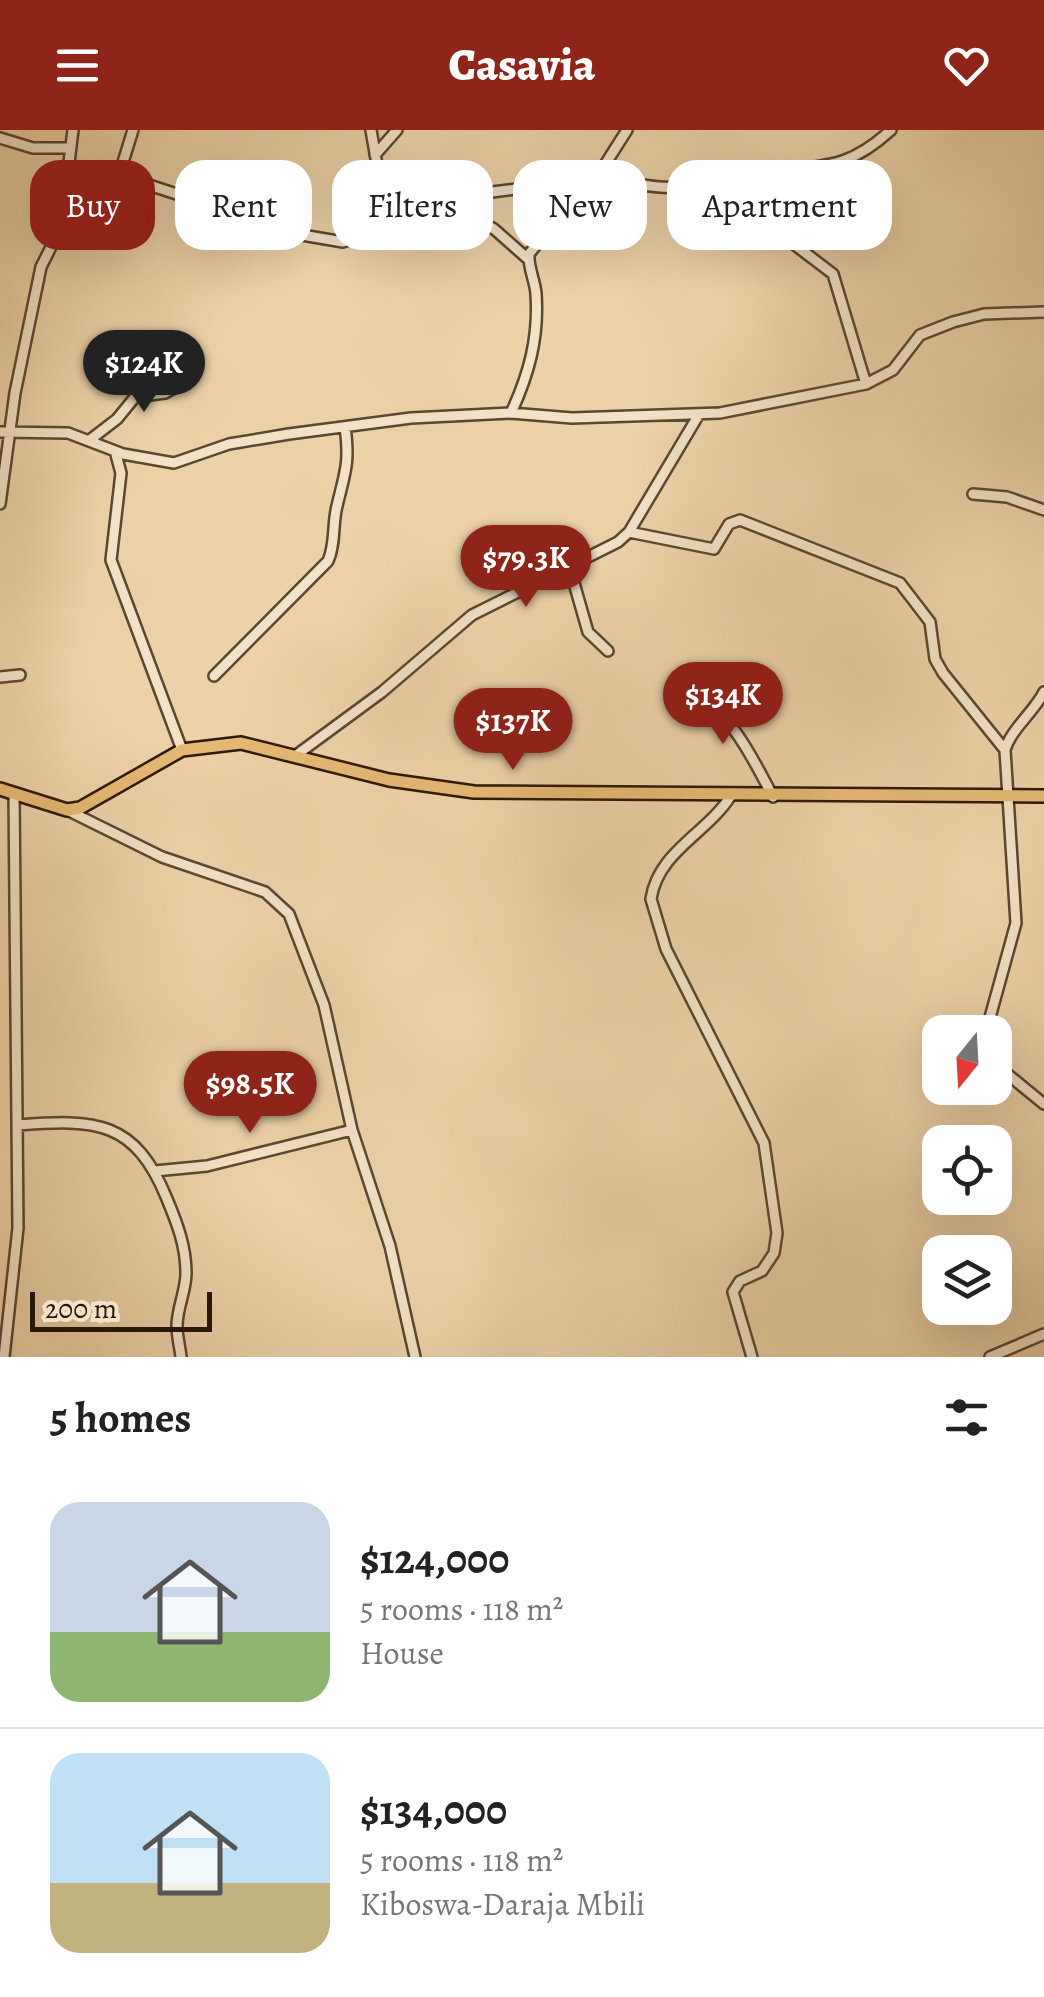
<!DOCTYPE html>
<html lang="en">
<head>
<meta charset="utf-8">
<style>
  body { margin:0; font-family:Alegreya,serif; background:#f6f6f6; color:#222; height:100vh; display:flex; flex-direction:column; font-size:38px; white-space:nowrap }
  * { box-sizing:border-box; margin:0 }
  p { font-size:32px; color:#767676 }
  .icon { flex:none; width:55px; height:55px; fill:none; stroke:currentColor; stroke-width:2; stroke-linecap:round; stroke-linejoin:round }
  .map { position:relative; height:1227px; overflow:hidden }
  .drawer { display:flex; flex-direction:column; background:#fff; flex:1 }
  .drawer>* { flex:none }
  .hud { position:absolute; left:30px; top:30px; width:985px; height:90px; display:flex; gap:20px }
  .needle { width:65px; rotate:198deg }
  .tools { position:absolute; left:922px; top:885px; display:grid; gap:20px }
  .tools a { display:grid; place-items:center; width:90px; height:90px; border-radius:20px; background:#fff; box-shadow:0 10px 40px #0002; font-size:50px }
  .scale { position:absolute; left:30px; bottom:25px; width:182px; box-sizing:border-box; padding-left:10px; border:5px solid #2b1907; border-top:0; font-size:28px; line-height:35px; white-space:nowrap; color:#2b1907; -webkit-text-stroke:8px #f3e2c7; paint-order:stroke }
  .price { position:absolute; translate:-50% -85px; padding:0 22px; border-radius:35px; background:#8f2418; color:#fff; font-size:32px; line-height:65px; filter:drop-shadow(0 2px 5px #0008) }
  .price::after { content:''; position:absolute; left:50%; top:60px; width:30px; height:22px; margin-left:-15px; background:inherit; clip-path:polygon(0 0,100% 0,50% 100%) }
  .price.current { background:#222; color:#fff }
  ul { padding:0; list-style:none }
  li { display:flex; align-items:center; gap:30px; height:250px; padding:0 50px }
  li+li { border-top:2px solid #e0e0e0 }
  li span { display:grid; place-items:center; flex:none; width:280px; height:200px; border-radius:30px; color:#555 }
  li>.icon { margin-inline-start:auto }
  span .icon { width:120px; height:120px; fill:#fffc; stroke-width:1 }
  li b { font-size:42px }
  h2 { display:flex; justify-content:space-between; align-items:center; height:120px; padding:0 50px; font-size:42px }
  .pill { padding:0 35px; border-radius:30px; background:#fff; box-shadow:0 10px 40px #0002; font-size:35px; line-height:90px }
  .pill.current { background:#8f2418; color:#fff }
  header { display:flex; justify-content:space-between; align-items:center; height:130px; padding:0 50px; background:#8f2418; color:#fff; font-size:45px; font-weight:800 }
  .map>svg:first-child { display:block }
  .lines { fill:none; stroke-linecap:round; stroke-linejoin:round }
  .minor-casing { stroke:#5c4730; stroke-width:14 }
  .major-casing { stroke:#2b1907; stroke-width:16 }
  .minor { stroke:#f3e2c7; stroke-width:9 }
  .major { stroke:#e6b974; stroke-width:11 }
</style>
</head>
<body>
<header><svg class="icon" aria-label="menu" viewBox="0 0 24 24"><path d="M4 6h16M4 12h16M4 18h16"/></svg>Casavia<svg class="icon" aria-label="heart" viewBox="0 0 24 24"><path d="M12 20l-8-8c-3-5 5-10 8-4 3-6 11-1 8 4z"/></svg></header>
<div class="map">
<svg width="1044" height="1227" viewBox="0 0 1044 1227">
  <rect width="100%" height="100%" fill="#edd2a9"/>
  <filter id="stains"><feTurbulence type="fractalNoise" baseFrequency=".002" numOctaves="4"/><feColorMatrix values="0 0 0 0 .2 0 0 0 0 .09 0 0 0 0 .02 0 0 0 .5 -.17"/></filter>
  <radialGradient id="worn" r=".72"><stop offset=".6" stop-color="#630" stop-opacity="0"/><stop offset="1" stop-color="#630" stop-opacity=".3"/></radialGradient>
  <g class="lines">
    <defs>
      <path id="minor" d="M371 0 388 98
        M0 8 33 18H68
        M375 25 397 0
        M786 42 791 112 833 144 866 254
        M599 44C669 67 696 56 765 44 821 34 845 42 891 0
        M115 58 133 0
        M450 75 494 99 528 129
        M61 97 115 58 152 56 302 105 343 112 484 63 589 50 599 44 627 0
        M511 283 572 288 720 283 866 254 893 240 920 205 953 192 984 184 1044 182
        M0 302 68 303 123 324 174 333 229 314 289 304 411 288 511 283C529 244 539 208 536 164 535 150 528 138 529 124L589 50
        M91 309 117 289 135 267 165 263 187 251
        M115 321 121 343 111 430 182 620
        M973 364 1007 367 1044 380
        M0 374 15 263 41 137 61 97 73 0
        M629 402 714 419 729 394 740 390 900 453 930 492 935 529 943 543 1005 620
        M570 439 588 502 608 521
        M214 546 328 431C336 413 332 395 337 376 345 342 350 333 345 297
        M0 547 20 545
        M683 554C729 580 750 622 773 667
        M295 626 382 562 472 485 618 412 629 402 698 286
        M730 667C706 704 658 722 651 769L666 819 764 1013 777 1103 774 1123 762 1141 740 1151 733 1162 752 1227
        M67 680 162 727 265 762 289 784 324 875 352 1000 390 1116 415 1227
        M986 902 1016 793 1005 620C1011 599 1034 582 1044 562
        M995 934 1044 974
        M18 995C96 989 135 990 167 1069 177 1093 186 1116 186 1143 186 1161 177 1178 177 1196 177 1207 180 1217 181 1227
        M155 1041 207 1036 352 1000
        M4 1227 18 1098 14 664
        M990 1227 1044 1204"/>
      <path id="major" d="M0 659 67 680 80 678 182 620 241 613 389 650 474 662 1044 666"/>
    </defs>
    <use href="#minor" class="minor-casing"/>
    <use href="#major" class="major-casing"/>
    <use href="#minor" class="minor"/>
    <use href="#major" class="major"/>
  </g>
  <rect width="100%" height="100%" filter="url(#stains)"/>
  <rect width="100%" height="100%" fill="url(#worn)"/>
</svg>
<div class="tools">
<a><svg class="needle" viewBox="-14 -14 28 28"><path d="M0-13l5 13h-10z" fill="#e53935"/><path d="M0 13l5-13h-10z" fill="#767676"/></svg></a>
<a><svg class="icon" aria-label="locate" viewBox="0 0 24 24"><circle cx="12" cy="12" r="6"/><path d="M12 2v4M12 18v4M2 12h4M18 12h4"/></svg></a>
<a><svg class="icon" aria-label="layers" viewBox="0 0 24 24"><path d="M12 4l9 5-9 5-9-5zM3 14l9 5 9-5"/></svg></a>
</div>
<div class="scale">200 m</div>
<b class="price current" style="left:144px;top:285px">$124K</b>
<b class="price" style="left:526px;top:480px">$79.3K</b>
<b class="price" style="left:723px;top:617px">$134K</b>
<b class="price" style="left:513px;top:643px">$137K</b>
<b class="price" style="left:250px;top:1006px">$98.5K</b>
<div class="hud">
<a class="pill current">Buy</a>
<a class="pill">Rent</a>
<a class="pill">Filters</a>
<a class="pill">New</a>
<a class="pill">Apartment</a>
</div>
</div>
<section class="drawer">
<h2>5 homes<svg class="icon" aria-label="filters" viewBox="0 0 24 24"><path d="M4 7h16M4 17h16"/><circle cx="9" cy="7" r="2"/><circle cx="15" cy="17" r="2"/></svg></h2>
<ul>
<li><span style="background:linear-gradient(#c9d6e8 65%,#8fb573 0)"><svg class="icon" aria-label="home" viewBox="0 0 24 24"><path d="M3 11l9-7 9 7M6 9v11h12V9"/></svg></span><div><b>$124,000</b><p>5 rooms · 118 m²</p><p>House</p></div></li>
<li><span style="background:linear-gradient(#bfe0f5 65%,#c2b280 0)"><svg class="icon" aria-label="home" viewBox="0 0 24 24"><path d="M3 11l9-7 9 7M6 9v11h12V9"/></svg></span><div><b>$134,000</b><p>5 rooms · 118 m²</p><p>Kiboswa-Daraja Mbili</p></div></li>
</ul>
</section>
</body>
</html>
